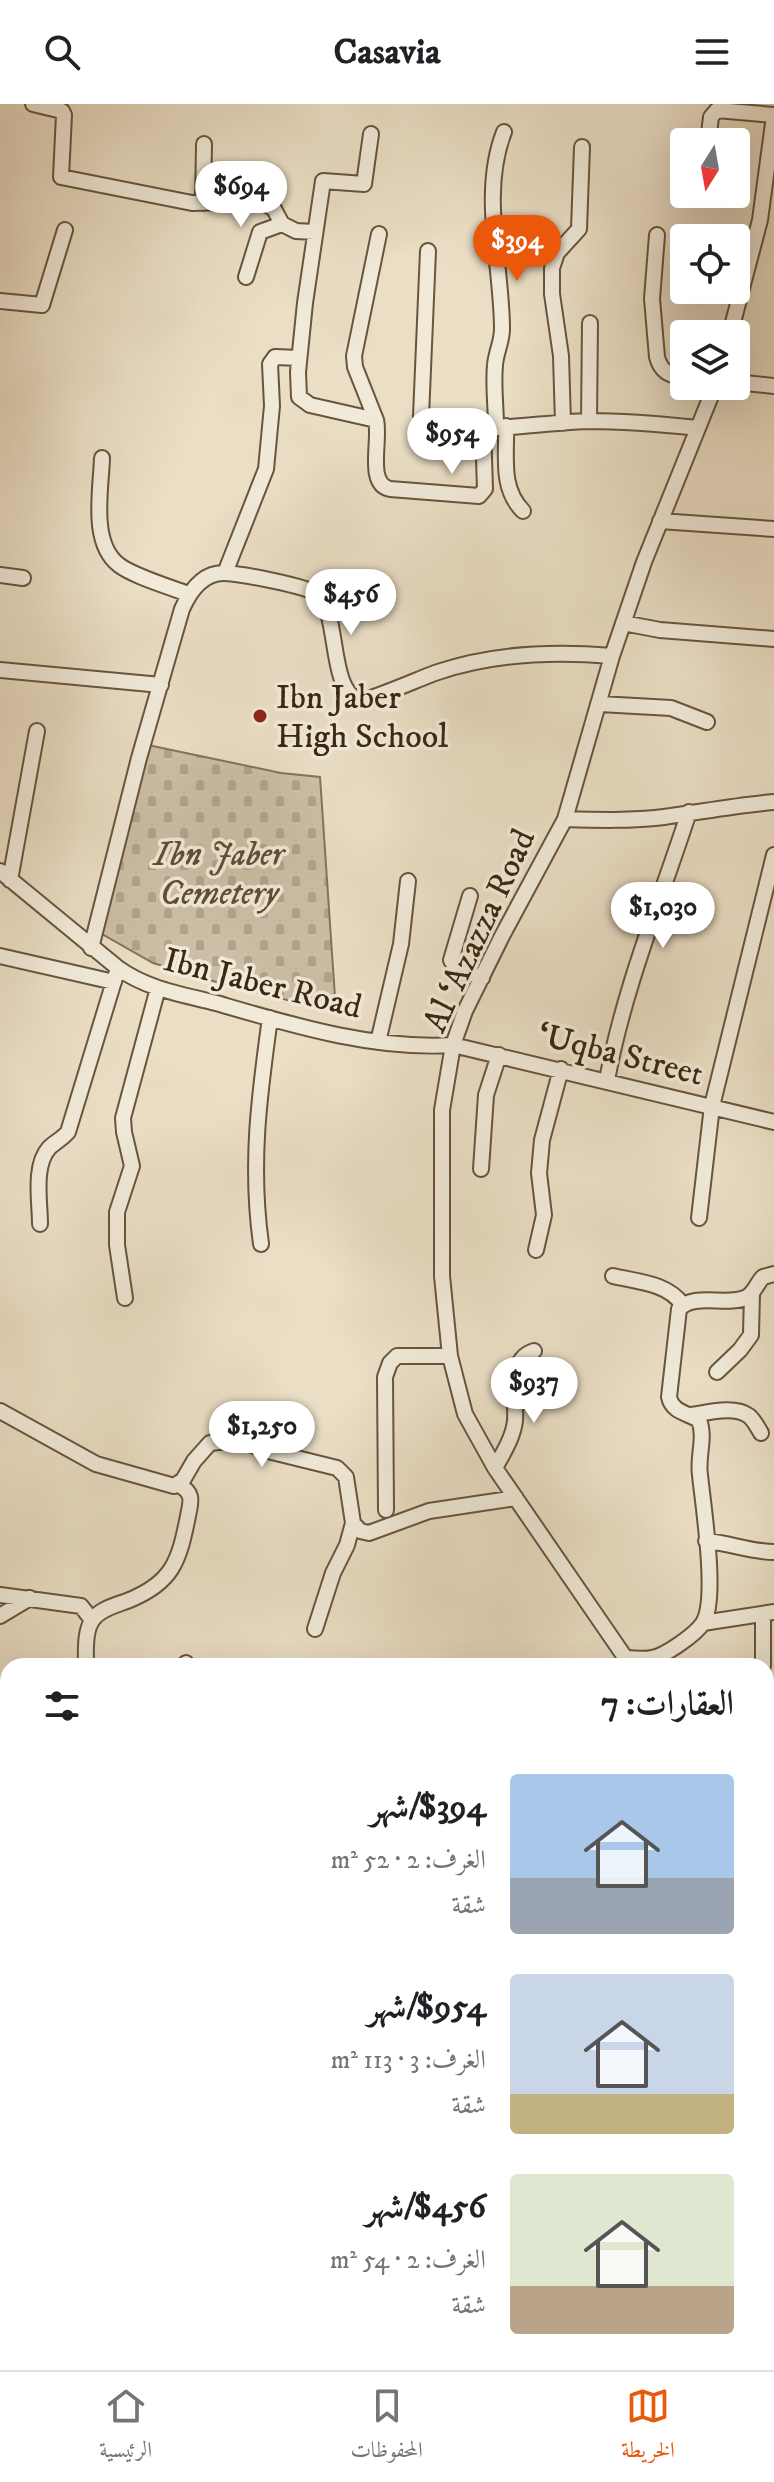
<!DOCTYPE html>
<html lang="ar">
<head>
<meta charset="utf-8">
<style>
  body { margin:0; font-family:"IM FELL DW Pica",Amiri,serif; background:#f6f6f6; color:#202124; direction:rtl; height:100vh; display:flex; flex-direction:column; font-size:30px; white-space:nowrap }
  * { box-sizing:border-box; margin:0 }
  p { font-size:26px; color:#757577 }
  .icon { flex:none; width:44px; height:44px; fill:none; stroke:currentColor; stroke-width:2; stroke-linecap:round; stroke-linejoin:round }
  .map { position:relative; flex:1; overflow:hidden; direction:ltr }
  .side { position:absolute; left:0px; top:1554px; width:774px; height:712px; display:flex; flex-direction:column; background:#fff; border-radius:24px 24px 0 0; box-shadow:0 8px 32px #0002; direction:rtl }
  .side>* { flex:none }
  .needle { width:52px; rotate:191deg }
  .controls { position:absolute; left:670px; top:24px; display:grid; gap:16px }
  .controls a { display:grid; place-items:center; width:80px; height:80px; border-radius:8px; background:#fff; box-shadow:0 8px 32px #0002; font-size:40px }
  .price { position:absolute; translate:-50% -68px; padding:0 18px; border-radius:28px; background:#fff; color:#222; font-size:26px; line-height:52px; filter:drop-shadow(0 2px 4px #0008) }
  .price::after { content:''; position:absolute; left:50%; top:48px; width:24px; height:18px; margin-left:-12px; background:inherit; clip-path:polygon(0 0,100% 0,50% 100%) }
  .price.current { background:#ea580c; color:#fff }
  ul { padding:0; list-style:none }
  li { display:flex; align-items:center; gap:24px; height:200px; padding:0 40px }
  li span { display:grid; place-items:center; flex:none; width:224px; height:160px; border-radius:8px; color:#555 }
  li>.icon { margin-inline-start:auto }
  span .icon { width:96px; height:96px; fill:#fffc; stroke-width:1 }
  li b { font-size:34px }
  h2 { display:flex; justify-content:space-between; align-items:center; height:96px; padding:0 40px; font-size:34px }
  header { display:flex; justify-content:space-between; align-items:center; height:104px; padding:0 40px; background:#fff; font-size:36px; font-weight:800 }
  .dock { display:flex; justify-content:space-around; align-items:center; height:112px; border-top:2px solid #e0e0e0; background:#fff; font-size:22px; color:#757577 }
  .dock a { display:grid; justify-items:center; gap:4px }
  .dock .current { color:#ea580c }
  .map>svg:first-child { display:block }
  .cemetery { fill:url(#cemetery-stones); stroke:#84735b; stroke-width:2 }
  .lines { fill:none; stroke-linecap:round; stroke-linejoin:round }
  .minor-casing { stroke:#67553d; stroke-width:18 }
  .minor { stroke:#f1ead9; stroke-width:14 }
  .poi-dot { fill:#8f2418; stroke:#f1ead9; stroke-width:3 }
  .labels { text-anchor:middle; stroke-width:7; stroke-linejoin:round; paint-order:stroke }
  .poi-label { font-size:34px; fill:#3b2710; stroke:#f1ead9; text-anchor:start }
  .park-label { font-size:34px; font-style:italic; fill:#5f4d36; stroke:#f1ead9 }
  .street-label { font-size:34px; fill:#3b2710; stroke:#f1ead9 }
</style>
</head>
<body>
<header><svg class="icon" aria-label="menu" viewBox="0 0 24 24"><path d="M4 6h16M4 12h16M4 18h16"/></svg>Casavia<svg class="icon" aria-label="search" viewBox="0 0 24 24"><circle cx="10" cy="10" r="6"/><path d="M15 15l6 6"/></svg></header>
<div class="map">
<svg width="774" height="2266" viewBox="0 0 774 2266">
  <defs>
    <pattern id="cemetery-stones" width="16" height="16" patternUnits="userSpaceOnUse" patternTransform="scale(2)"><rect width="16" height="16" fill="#ccbfa6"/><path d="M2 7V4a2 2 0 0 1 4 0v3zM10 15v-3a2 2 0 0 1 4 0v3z" fill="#b0a48e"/></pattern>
  </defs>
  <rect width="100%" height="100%" fill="#eadec5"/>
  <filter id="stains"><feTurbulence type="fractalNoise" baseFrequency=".0025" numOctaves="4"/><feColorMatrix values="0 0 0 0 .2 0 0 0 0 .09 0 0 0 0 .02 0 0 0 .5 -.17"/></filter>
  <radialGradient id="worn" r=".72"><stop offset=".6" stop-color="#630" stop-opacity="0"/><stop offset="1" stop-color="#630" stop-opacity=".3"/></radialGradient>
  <path class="cemetery" d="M143 640 281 669 320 673 336 908 223 880 153 859 95 826Z"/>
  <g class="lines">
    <defs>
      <path id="minor" d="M33 0 62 7 64 11 61 73 192 99 261 97 274 105 282 120 296 127 315 128
        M371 30 364 80 323 77 305 199 298 268 299 293 310 301 376 316C381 336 366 380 390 385L479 392 485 385 483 324
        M708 38 711 13 717 6 774 11
        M203 99 204 40
        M657 131 652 195 657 253C661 268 669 271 684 274
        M428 147 421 312 427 320C479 331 535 319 587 317 625 317 661 320 698 324
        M246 173 260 128 282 120
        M0 197 42 201 65 126
        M730 230 760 116 774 12
        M736 278 774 282
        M376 316 355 263 354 252 379 130
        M589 317 590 219
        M563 319 561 252 552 190V164L557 149 579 125 582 43
        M506 322C507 352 500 384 523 407
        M496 323C496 303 493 281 495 261 496 248 502 238 502 225 502 162 480 89 504 28
        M102 354C101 386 90 439 119 461 133 472 170 483 188 490
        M660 417 774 425
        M225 469 266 365 272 302 270 260 275 253 299 254
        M0 471 23 474
        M623 519 660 526 774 535
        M0 566 161 581
        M600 600 671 604 707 618
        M565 715C598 716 631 717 664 713 701 708 737 701 774 698
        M0 767 118 864C147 885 181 890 216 899 292 921 373 946 453 941L774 1018
        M10 776 37 627
        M470 792 451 856 455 863 482 874
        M91 844 139 654 182 505C190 487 203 468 225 469 242 470 308 482 319 491 339 510 329 587 359 596 368 598 425 572 438 568 494 549 554 547 612 552
        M0 852 114 878
        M378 938 401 840 408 777
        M607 976C624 884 660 797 689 708
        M481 1065 486 991 499 951
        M699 1114 712 1002 774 751
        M40 1120C40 1098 33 1062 49 1044 55 1038 62 1035 68 1028L118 864
        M261 1140C250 1061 259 993 270 914
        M536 1146 544 1111 539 1069 542 1036 561 965
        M613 1172C638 1178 667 1179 682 1200
        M125 1194 117 1141V1108L132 1062 124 1028 123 1014 158 884
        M717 1268 740 1246 751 1231 752 1189
        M0 1307 96 1360 174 1382 183 1376 194 1357 210 1339 236 1336 247 1339 272 1348 337 1364 346 1373 353 1419 360 1427 369 1429 429 1407 516 1394
        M691 1311C707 1309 734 1301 749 1312 754 1316 758 1324 761 1329
        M495 1364C503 1349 513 1334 515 1317 517 1295 506 1256 534 1247
        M386 1406 385 1273 390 1259 397 1252H450
        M706 1437C730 1439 751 1448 774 1448
        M0 1491 81 1502 92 1516
        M763 1510V1562
        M0 1512 30 1494
        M703 1519 774 1508
        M315 1525 333 1469 347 1441 353 1419
        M627 1554C635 1554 645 1556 652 1554 665 1552 696 1530 703 1519 718 1496 703 1401 700 1371 697 1353 706 1334 699 1316 687 1309 672 1308 669 1293L679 1205C694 1188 728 1203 747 1193 755 1188 757 1179 763 1173L774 1170
        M86 1562C86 1548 84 1525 94 1514 101 1505 116 1501 127 1497 173 1479 179 1457 188 1412 191 1397 194 1389 179 1381
        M184 1562 186 1559
        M631 1562 495 1364 465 1310 450 1252 442 1172V1006L453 941 465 907 502 832 565 715 612 552 644 458 715 282
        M0 1603 8 1605
        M766 1664 774 1667
        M0 1867H8
        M0 2054 4 2028 8 2022
        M134 2258 135 2266
        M589 2266 590 2258"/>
    </defs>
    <use href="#minor" class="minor-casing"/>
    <use href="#minor" class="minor"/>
  </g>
  <circle class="poi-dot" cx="260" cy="612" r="8"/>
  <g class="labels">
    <g class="poi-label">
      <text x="276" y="604">Ibn Jaber<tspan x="276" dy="39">High School</tspan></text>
    </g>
    <g class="park-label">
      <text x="219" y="761">Ibn Jaber<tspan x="219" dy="39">Cemetery</tspan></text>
    </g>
    <g class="street-label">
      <text transform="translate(478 826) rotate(-65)" y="12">Al ‘Azazza Road</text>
      <text transform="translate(263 878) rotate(14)" y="12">Ibn Jaber Road</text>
      <text transform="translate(621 949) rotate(14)" y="12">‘Uqba Street</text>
    </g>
  </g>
  <rect width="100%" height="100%" filter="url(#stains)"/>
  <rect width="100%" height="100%" fill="url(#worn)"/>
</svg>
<div class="controls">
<a><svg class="needle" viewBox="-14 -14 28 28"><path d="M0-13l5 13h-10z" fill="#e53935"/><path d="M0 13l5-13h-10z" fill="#757577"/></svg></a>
<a><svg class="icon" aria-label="locate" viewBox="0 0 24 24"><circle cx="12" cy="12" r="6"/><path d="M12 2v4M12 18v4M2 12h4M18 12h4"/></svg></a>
<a><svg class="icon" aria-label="layers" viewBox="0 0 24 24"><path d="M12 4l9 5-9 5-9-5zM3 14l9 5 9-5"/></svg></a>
</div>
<b class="price" style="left:241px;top:125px">$694</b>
<b class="price current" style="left:517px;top:179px">$394</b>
<b class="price" style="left:452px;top:372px">$954</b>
<b class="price" style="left:351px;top:533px">$456</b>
<b class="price" style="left:663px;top:846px">$1,030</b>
<b class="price" style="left:534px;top:1321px">$937</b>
<b class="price" style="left:262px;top:1365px">$1,250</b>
<section class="side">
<h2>العقارات: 7<svg class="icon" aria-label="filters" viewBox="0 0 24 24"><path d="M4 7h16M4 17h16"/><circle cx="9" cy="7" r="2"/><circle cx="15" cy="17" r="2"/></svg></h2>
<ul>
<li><span style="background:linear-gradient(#a9c7e8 65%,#9aa5b1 0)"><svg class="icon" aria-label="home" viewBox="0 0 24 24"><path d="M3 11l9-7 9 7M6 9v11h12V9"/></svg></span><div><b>$394/شهر</b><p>الغرف: 2 · 52 m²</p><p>شقة</p></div></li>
<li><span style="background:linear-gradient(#c9d6e8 75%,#c2b280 0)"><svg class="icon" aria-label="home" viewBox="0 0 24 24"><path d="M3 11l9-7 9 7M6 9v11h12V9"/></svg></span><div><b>$954/شهر</b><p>الغرف: 3 · 113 m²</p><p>شقة</p></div></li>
<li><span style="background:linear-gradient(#dfe7d0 70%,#b9a48a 0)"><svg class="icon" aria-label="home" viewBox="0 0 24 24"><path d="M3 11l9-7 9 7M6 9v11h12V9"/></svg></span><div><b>$456/شهر</b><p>الغرف: 2 · 54 m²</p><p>شقة</p></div></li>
</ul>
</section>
</div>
<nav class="dock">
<a class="current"><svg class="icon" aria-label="map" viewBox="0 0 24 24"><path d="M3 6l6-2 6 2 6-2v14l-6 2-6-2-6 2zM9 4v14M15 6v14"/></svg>الخريطة</a>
<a><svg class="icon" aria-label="saved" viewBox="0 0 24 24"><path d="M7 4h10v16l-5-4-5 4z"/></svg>المحفوظات</a>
<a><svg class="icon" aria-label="home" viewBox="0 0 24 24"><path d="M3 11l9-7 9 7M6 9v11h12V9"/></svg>الرئيسية</a>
</nav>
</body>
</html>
